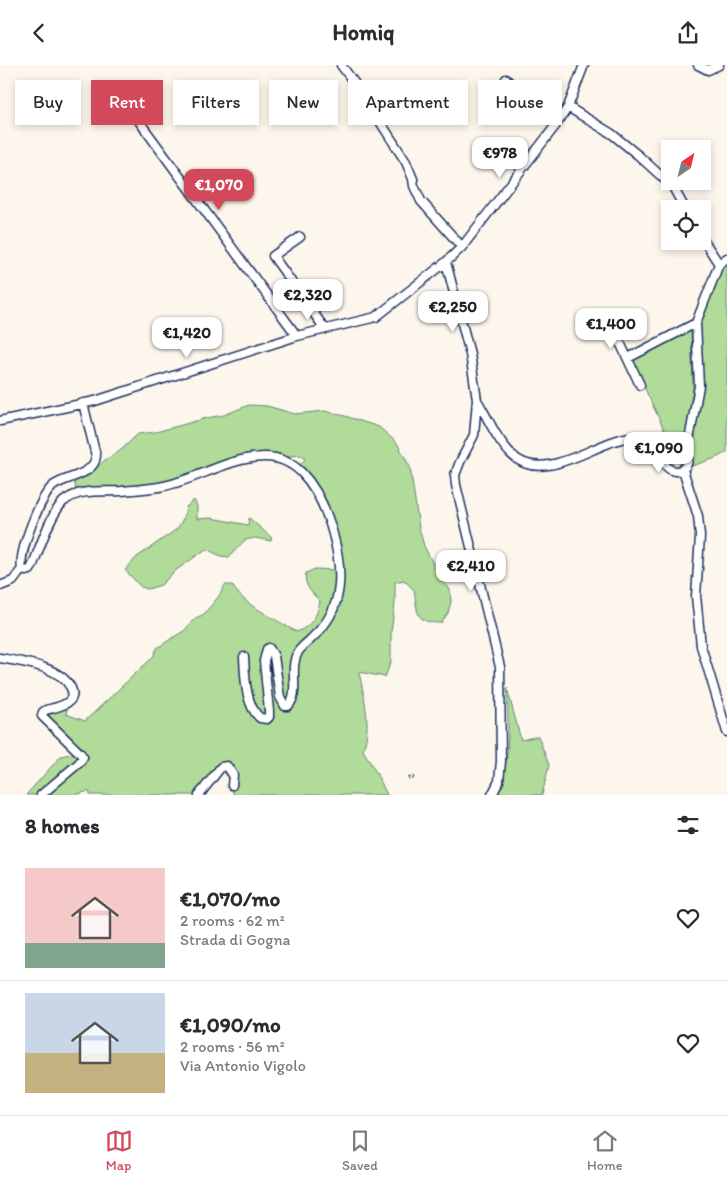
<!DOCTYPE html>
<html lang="en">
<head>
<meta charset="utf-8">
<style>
  body { margin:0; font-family:Itim,sans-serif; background:#f2f2f3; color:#2b2b33; height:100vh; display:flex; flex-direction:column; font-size:19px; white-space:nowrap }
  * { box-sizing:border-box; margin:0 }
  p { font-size:16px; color:#7c7c81 }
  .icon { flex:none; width:28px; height:28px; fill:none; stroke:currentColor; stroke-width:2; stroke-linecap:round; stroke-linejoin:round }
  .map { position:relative; height:730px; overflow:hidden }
  .details { display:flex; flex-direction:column; background:#fff; flex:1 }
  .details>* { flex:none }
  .banner { position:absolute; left:15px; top:15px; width:698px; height:45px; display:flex; gap:10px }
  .needle { width:32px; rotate:35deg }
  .tools { position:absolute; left:661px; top:75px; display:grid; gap:10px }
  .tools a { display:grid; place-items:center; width:50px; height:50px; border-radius:0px; background:#fff; box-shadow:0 2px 8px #0003; font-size:25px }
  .price { position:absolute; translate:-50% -42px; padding:0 11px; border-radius:10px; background:#fff; color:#222; font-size:16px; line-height:32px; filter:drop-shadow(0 1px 2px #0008) }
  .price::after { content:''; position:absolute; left:50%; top:30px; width:15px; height:11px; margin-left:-8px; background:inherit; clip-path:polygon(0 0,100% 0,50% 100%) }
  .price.on { background:#d1495b; color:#fff }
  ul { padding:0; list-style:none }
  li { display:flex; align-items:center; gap:15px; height:125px; padding:0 25px }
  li+li { border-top:1px solid #e1e1e2 }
  li span { display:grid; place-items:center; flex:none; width:140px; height:100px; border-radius:0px; color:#555 }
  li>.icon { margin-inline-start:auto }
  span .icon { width:60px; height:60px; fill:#fffc; stroke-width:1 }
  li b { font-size:21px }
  h2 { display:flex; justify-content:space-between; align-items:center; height:60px; padding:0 25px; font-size:21px }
  .pill { padding:0 18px; border-radius:0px; background:#fff; box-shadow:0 2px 8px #0003; font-size:18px; line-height:45px }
  .pill.on { background:#d1495b; color:#fff }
  header { display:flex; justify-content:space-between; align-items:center; height:65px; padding:0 25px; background:#fff; font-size:22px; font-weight:700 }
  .tabs { display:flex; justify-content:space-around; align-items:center; height:70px; border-top:1px solid #e1e1e2; background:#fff; font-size:14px; color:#7c7c81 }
  .tabs a { display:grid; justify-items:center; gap:2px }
  .tabs .on { color:#d1495b }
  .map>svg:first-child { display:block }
  .green { fill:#b0db99; stroke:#66857c }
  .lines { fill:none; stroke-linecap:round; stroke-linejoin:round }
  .minor-casing { stroke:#1b2f5e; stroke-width:11 }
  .path { stroke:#1b2f5e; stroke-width:1; stroke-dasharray:5 4; stroke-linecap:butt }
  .minor { stroke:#fff; stroke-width:8 }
</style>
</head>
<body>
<header><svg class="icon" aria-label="back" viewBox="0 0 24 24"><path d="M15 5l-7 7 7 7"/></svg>Homiq<svg class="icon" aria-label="share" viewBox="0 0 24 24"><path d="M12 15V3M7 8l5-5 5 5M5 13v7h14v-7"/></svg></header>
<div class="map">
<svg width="727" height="730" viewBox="0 0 727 730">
  <rect width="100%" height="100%" fill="#fcf6ec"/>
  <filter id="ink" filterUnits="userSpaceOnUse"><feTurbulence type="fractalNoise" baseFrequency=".02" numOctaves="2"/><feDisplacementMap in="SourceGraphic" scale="10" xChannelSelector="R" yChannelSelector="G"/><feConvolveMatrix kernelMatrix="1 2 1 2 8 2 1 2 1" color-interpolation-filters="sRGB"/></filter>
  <g filter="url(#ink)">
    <path class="green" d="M727 196V387L716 393 692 401 691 386 701 323 699 247 719 199Z
      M691 263 693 324 685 377H670L630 292Z
      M249 340 267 341 295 349 325 346 345 351 379 362 397 378 410 402 419 463 424 481 434 501 450 525 451 537 448 548 441 558C414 558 418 547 414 525L404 515 395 517V539L391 567V597L385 612 359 607C364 632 372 661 363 685L378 711 387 730H234L223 702 198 730H90L89 726 75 730H26L61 691 80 687 43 653 46 645 67 644 66 649 85 656 153 592 157 583 185 565 194 554 204 549 219 531 225 520H232C241 535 254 542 269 551 278 556 287 562 297 567 312 560 317 552 320 536 312 528 303 520 306 508L315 504 336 505 335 486 322 436 295 405 305 394 300 390 257 395 164 420 76 425 74 414 92 407 105 395 121 385 138 369 156 367 207 353 224 350Z
      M194 435 197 441V454L211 453 248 460 249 453 272 473 271 476 255 473 245 475 229 492 221 491 206 484 175 506 161 520 148 524 141 522 125 505 137 492 177 464 184 452 186 442Z
      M507 623 521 675 538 671 549 700 542 730H497C511 703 508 654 507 623Z"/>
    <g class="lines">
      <defs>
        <path id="minor" d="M341 0 361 27 406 97 413 114 414 121 421 136 462 182
          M698 0 708 5 719 0
          M506 14 556 60
          M125 37 297 271
          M568 42 612 69 639 91 673 122 685 144
          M300 172 273 191 325 264
          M702 173 719 199
          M446 197 470 289 477 335 474 370 460 397 455 410 456 420 500 602 501 696 499 716 492 730
          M615 267 640 320
          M628 293 696 258
          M477 335C488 353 496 374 512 390 538 416 581 388 609 378 617 375 626 371 635 372 647 374 657 381 666 388
          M0 356 95 336 297 271 376 252 446 197 462 182 556 60 568 42 584 0
          M664 394a12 12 0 1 1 24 0a12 12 0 1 1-24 0Z
          M684 385 689 375 699 321 696 258 719 199 727 193
          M683 405 698 451 700 471 696 531 701 581 727 667
          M22 504 25 506 30 505 32 502C39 485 50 450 63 437 79 423 102 427 121 426 134 425 147 424 159 422 195 416 228 392 265 392 279 392 292 398 302 408 328 435 347 500 336 536 332 552 323 563 311 574 307 578 301 582 298 587 288 604 301 628 288 641H285L280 632 274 591 269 583 267 584 264 596 269 646V652L267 654 260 653C245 640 245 611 244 592
          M0 521 13 516 22 504C18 488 40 432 53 421 66 411 94 411 96 391L83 338
          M0 593C22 597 60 601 71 623 78 639 57 642 46 645L43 647 42 651 80 688 83 692 79 698 41 730
          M199 730 221 702 227 701 233 710 232 720"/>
      </defs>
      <use href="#minor" class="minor-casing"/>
      <path class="path" d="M413 711 414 713 410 716 408 713Z"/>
      <use href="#minor" class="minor"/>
    </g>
  </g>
</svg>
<div class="tools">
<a><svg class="needle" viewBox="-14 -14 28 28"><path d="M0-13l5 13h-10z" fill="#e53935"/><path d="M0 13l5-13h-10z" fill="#7c7c81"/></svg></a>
<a><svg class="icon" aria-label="locate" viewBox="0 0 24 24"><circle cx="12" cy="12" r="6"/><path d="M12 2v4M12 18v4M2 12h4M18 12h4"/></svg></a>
</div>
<b class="price" style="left:500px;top:114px">€978</b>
<b class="price on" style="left:219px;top:146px">€1,070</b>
<b class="price" style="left:308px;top:256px">€2,320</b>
<b class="price" style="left:453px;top:268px">€2,250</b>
<b class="price" style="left:611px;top:285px">€1,400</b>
<b class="price" style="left:187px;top:294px">€1,420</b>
<b class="price" style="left:659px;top:409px">€1,090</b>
<b class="price" style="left:471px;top:527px">€2,410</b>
<div class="banner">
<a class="pill">Buy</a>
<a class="pill on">Rent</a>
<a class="pill">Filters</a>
<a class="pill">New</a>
<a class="pill">Apartment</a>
<a class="pill">House</a>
</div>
</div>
<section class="details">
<h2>8 homes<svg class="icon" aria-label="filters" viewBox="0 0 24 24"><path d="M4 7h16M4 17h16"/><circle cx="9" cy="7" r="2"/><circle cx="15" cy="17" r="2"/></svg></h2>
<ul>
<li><span style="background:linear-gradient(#f6c9c9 75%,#7fa58c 0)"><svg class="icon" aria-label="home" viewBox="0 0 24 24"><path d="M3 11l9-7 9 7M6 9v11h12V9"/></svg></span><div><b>€1,070/mo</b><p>2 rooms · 62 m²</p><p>Strada di Gogna</p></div><svg class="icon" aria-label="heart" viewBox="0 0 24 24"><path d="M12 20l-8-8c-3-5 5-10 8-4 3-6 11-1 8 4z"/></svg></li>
<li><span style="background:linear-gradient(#c9d6e8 60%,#c2b280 0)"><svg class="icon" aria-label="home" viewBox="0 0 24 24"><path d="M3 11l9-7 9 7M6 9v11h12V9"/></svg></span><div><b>€1,090/mo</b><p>2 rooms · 56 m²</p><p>Via Antonio Vigolo</p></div><svg class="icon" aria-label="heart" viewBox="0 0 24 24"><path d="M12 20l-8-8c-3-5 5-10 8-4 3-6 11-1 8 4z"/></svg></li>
</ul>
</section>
<nav class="tabs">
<a class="on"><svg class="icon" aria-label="map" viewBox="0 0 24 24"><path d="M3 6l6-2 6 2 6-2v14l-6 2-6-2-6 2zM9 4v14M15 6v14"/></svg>Map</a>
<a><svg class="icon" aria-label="saved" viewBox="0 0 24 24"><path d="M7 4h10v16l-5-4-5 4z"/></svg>Saved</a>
<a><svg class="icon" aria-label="home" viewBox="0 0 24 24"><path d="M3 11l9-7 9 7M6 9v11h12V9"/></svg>Home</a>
</nav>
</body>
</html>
